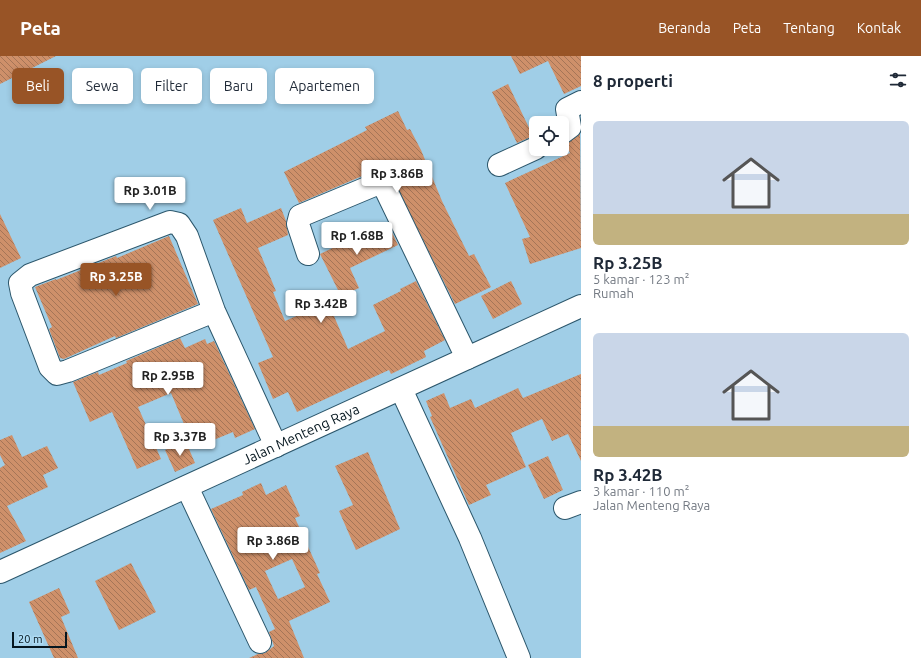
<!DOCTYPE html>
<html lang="id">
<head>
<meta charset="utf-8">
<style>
  body { margin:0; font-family:Ubuntu,sans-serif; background:#f2f2f3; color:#1f2937; height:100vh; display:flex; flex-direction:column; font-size:15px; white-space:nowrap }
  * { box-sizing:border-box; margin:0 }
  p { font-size:13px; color:#747a83 }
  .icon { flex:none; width:22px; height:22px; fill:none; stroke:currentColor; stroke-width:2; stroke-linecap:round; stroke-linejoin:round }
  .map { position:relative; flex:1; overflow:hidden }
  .side { display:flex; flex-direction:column; background:#fff; width:340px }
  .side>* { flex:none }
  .hud { position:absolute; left:12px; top:12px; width:380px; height:36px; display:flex; gap:8px }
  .controls { position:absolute; left:529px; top:60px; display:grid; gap:8px }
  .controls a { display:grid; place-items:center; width:40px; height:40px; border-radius:6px; background:#fff; box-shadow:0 2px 6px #0003; font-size:20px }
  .scale { position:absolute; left:12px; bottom:10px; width:55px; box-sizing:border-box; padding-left:4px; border:2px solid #05161f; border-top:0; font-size:11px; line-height:14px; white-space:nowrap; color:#05161f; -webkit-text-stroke:3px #addbf4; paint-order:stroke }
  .price { position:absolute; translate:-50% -34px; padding:0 9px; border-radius:4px; background:#fff; color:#222; font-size:13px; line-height:26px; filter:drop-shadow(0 1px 2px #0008) }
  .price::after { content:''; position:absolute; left:50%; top:24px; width:12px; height:9px; margin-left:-6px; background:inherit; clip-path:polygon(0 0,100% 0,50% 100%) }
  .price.on { background:#985426; color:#fff }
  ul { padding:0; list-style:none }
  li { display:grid; align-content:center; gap:8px; height:212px; padding:0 12px }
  li span { display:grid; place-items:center; height:124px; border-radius:6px; color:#555 }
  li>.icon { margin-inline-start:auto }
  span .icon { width:72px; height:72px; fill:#fffc; stroke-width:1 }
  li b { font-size:17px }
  h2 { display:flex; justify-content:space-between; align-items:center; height:48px; padding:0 12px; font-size:17px }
  .tag { padding:0 14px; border-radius:6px; background:#fff; box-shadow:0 2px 6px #0003; font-size:14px; line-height:36px }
  .tag.on { background:#985426; color:#fff }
  header { display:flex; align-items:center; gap:24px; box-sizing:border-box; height:56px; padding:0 20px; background:#985426; color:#fff }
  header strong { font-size:19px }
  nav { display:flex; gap:22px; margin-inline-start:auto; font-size:14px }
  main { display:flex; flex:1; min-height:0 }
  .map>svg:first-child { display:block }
  .building { fill:url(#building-back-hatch); fill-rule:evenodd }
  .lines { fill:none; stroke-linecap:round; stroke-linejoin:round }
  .minor-casing { stroke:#2c576c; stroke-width:24 }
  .minor { stroke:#fff; stroke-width:22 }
  .labels { text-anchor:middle; stroke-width:4; stroke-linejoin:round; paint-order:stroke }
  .street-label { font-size:14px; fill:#05161f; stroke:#addbf4 }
</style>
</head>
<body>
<header>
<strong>Peta</strong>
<nav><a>Beranda</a><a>Peta</a><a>Tentang</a><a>Kontak</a></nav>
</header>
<main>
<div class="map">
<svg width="581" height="602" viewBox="0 0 581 602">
  <defs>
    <pattern id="building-back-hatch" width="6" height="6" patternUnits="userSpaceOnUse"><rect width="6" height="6" fill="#ce906a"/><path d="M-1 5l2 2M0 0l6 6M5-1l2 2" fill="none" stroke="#a57557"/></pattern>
  </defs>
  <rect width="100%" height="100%" fill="#a0cee7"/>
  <path class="building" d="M0 0H56L0 28Z
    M511 0H581V30L564 38 548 5 520 18Z
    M508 28 533 80 517 87 492 36Z
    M398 55 407 74 410 73 421 94 442 145 469 200 474 198 491 231 455 248 388 114 374 115 299 147 284 116 340 88 367 74 365 71Z
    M580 77 581 192 530 208 522 183 530 181 505 127 570 97 566 88Z
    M241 152 247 167 281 152 286 165 288 179 258 192 276 235 273 236 285 265 328 246 348 293 385 275 373 249 401 235 400 233 416 225 445 284 424 295 426 301 391 318 389 314 297 356 288 336 273 343 258 307 273 301 213 164Z
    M0 158 21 202 0 212Z
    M387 166 398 189 350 212 359 232 341 240 320 198Z
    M169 180 198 248 116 282 115 280 64 303 60 302 49 273 52 271 35 231 56 223V224L116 200 117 202Z
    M511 225 522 248 493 263 481 240Z
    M180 282 185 292 205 283 207 288 214 285 255 373 235 382 233 376 194 392 171 337 138 351 161 403 137 413 112 356 90 366 73 326 98 316 99 319 127 307 126 305Z
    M581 318V405L568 378 552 385 542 363 511 377 526 411 486 429 491 439 469 449 430 361 432 360 426 345 444 337 450 352 471 343 475 352 518 332 523 342Z
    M12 379 22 401 47 390 58 412 43 419 48 431 7 450 26 485 0 497V412L5 409 0 399V384Z
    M186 386 195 407 175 416 165 394Z
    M368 396 400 473 356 494 339 455 353 449 335 410Z
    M548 400 563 434 544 443 528 409Z
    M261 427 266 439 286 429 300 460 295 462 320 517 317 518 330 546 289 565 304 602H249L258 598 265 597 274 590 269 576 275 573 256 531 249 534 211 453 243 439 242 436ZM292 503 305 531 278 543 265 515Z
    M131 507 156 556 119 574 95 525Z
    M59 532 70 557 61 561 78 602H54L29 546Z"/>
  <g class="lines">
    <defs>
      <g id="minor">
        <path d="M562 77 570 71 567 53 581 46"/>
        <path d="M499 109 536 92"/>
        <path d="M308 198 298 168 300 160 379 127 383 128 467 302"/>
        <path d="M214 255 68 315 57 318 50 311 22 237 20 227 30 219 170 166 179 168 187 180 214 255 276 390"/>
        <path d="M401 333 470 482 519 602"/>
        <path d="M187 431 260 586"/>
        <path d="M565 452 581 446"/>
        <path id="s1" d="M0 516 581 250"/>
      </g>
    </defs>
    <use href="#minor" class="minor-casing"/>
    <use href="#minor" class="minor"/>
  </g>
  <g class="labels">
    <g class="street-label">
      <text dy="5" stroke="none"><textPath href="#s1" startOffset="331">Jalan Menteng Raya</textPath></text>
    </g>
  </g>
</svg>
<div class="controls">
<a><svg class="icon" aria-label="locate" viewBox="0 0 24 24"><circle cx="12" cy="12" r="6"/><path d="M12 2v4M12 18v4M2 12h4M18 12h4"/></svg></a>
</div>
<div class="scale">20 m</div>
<b class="price" style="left:397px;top:138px">Rp 3.86B</b>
<b class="price" style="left:150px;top:155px">Rp 3.01B</b>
<b class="price" style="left:357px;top:200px">Rp 1.68B</b>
<b class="price on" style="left:116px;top:241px">Rp 3.25B</b>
<b class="price" style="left:321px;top:268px">Rp 3.42B</b>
<b class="price" style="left:168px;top:340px">Rp 2.95B</b>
<b class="price" style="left:180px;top:401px">Rp 3.37B</b>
<b class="price" style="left:273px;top:505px">Rp 3.86B</b>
<div class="hud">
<a class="tag on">Beli</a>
<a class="tag">Sewa</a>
<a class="tag">Filter</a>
<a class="tag">Baru</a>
<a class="tag">Apartemen</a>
</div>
</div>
<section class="side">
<h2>8 properti<svg class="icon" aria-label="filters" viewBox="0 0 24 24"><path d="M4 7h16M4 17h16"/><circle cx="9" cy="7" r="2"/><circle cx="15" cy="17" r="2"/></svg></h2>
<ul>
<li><span style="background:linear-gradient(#c9d6e8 75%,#c2b280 0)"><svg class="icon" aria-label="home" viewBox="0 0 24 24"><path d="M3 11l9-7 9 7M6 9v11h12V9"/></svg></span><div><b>Rp 3.25B</b><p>5 kamar · 123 m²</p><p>Rumah</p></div></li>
<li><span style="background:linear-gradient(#c9d6e8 75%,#c2b280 0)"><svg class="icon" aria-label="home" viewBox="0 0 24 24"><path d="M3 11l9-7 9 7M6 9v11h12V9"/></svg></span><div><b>Rp 3.42B</b><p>3 kamar · 110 m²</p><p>Jalan Menteng Raya</p></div></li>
</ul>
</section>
</main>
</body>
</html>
